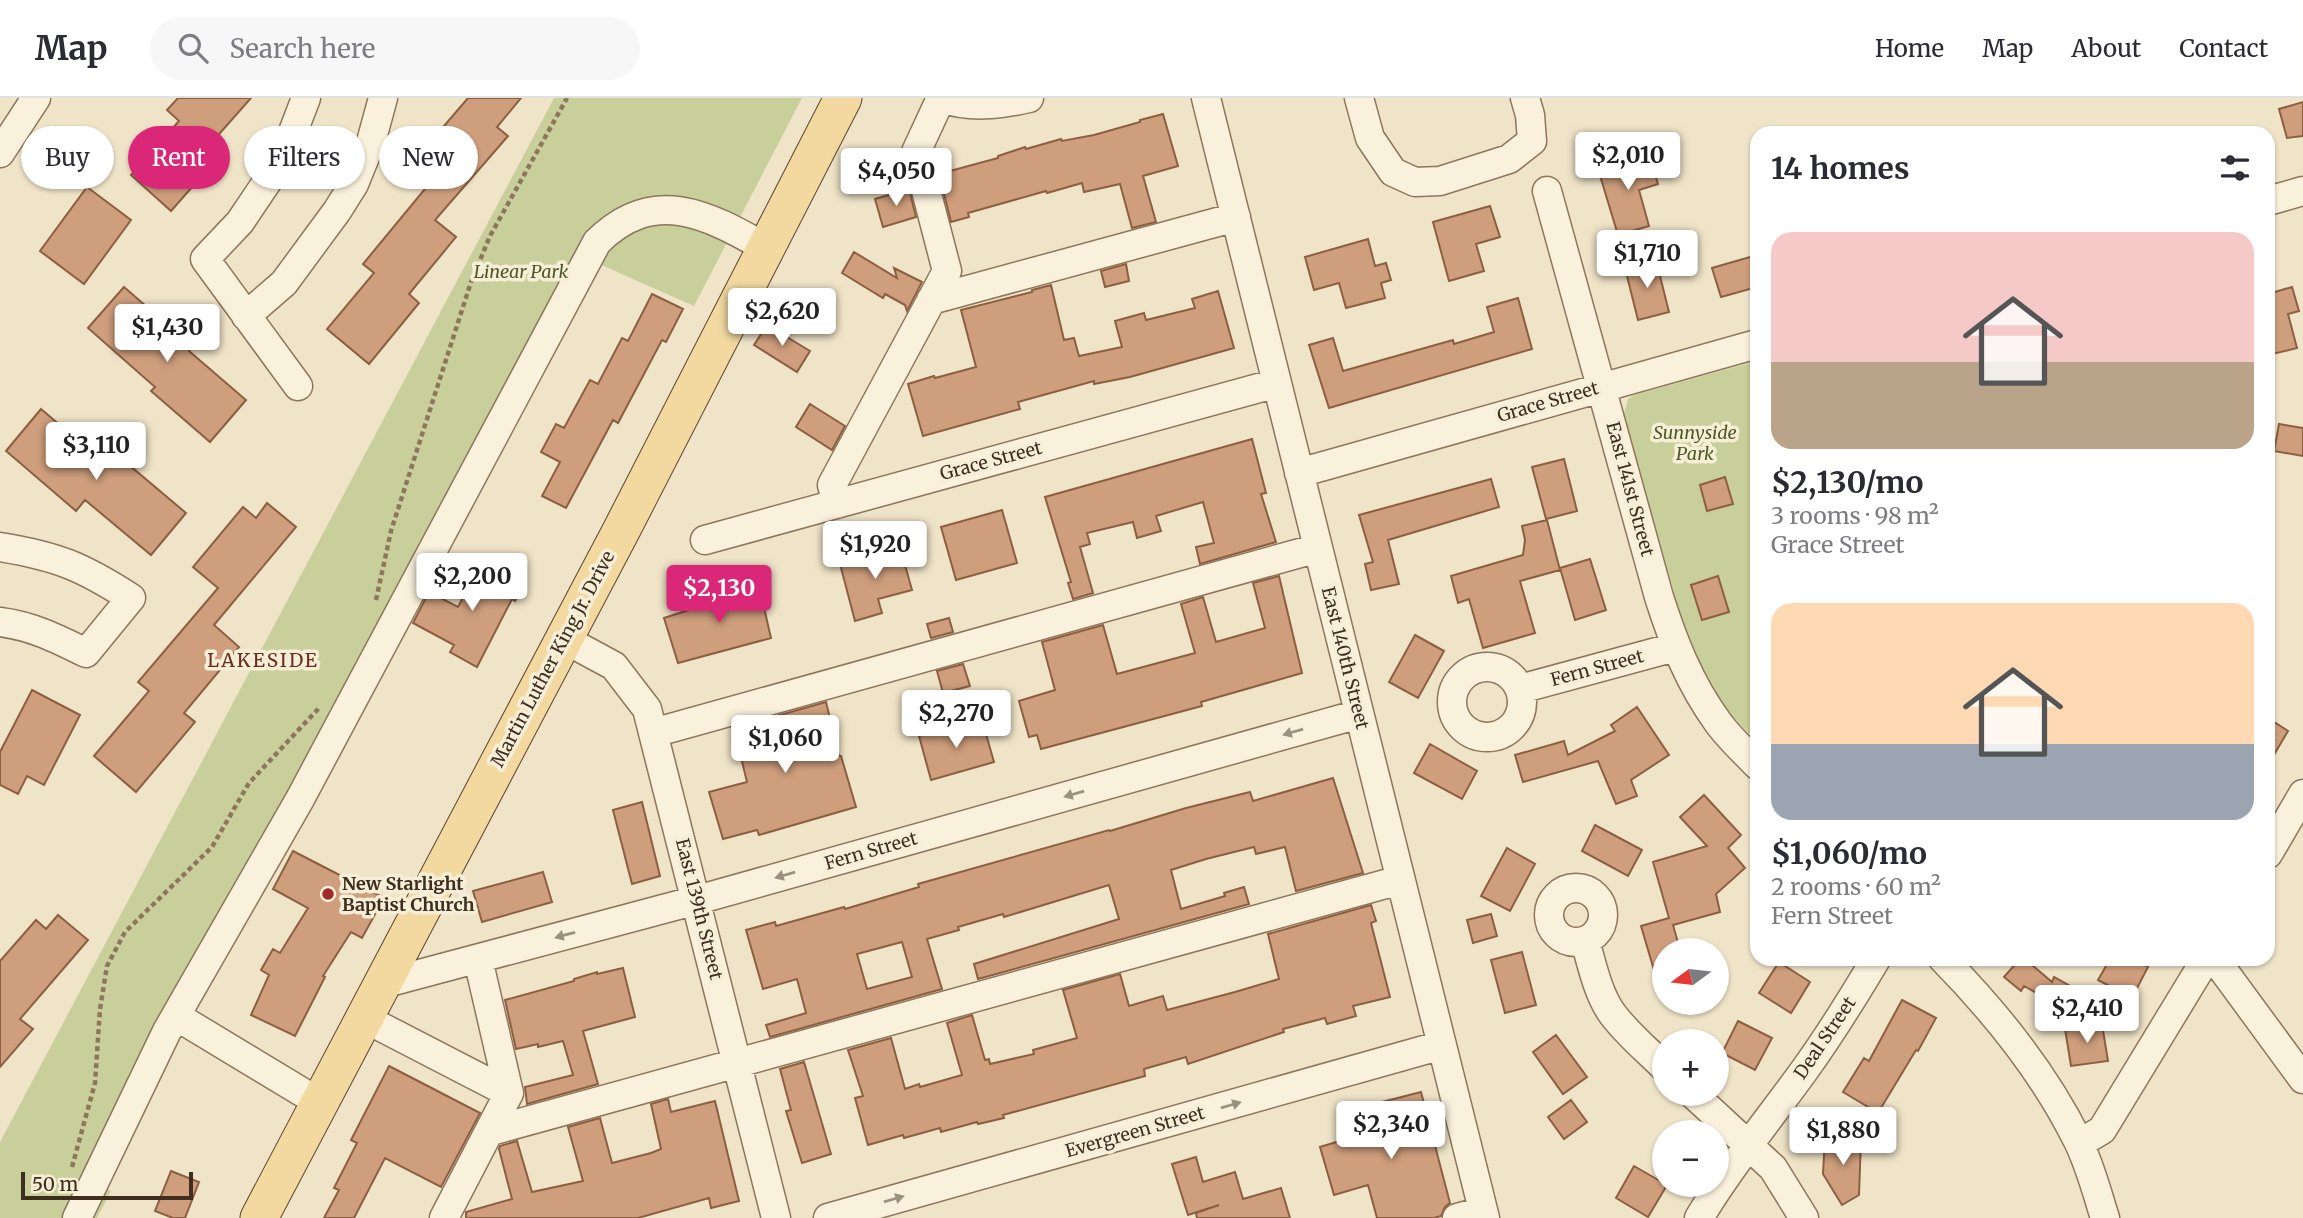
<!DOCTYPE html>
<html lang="en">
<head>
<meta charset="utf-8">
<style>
  body { margin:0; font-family:Merriweather,serif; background:#f7f7f7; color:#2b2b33; height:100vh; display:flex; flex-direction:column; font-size:26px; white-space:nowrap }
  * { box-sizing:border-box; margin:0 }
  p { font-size:23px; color:#7c7c81 }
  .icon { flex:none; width:38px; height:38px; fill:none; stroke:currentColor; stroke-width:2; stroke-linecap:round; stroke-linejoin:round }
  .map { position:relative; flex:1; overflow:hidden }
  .details { position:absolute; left:1750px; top:28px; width:525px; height:840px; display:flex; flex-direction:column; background:#fff; border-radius:21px; box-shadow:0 2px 5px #0004 }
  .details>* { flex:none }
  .guide { position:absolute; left:21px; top:28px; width:665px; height:63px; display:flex; gap:14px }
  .needle { width:46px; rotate:255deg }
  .buttons { position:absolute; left:1652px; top:840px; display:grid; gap:14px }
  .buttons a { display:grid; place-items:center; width:77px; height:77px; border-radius:50%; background:#fff; box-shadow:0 2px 5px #0004; font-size:35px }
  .scale { position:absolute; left:21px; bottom:18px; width:172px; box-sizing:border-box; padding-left:7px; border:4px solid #3d2e20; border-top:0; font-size:19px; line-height:24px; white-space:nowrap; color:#3d2e20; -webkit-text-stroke:5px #f7eed8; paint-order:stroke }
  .price { position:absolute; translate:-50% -60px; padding:0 16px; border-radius:7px; background:#fff; color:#222; font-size:23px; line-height:46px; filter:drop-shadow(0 2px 4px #0008) }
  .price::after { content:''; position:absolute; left:50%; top:42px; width:21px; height:16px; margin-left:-10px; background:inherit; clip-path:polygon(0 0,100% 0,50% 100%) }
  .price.active { background:#db2777; color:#fff }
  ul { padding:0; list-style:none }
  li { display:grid; align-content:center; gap:14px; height:371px; padding:0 21px }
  li span { display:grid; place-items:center; height:217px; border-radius:21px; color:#555 }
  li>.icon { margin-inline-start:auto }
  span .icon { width:126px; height:126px; fill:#fffc; stroke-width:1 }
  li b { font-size:30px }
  h2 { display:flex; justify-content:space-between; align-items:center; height:84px; padding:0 21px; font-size:30px }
  .chip { padding:0 24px; border-radius:32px; background:#fff; box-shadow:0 2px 5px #0004; font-size:24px; line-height:63px }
  .chip.active { background:#db2777; color:#fff }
  header { display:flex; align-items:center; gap:42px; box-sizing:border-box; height:98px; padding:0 35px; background:#fff; border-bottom:2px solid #e1e1e2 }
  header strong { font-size:33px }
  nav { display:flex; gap:38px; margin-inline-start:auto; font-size:24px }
  .search { width:490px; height:63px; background:#f7f7f7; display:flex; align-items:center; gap:18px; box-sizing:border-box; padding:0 24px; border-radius:38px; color:#7c7c81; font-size:26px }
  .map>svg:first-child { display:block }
  .green { fill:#c9cf9b }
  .building { fill:#cf9f7d; stroke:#8d5f41; stroke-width:2; fill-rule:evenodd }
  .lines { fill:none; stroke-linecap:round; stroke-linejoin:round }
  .minor-casing { stroke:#8d765c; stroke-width:31 }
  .major-casing { stroke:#5b4430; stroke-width:39 }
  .path { stroke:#8d765c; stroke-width:4.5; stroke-dasharray:5 3.5; stroke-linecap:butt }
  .minor { stroke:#faf1dc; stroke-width:28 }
  .major { stroke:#f3d9a0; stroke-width:37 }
  .oneway { fill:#9c907e }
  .poi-dot { fill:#9e2a2b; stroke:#f7eed8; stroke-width:2.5 }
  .labels { text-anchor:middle; stroke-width:7; stroke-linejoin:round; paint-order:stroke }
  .park-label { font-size:18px; font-style:italic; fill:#4d5a26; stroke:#f7eed8 }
  .street-label { font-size:18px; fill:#3d2e20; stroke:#f7eed8 }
  .poi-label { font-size:18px; font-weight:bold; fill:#3d2e20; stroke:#f7eed8; text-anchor:start }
  .neighbourhood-label { font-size:19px; letter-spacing:2px; fill:#6b2e1e; stroke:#f7eed8 }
</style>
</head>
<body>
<header>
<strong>Map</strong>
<div class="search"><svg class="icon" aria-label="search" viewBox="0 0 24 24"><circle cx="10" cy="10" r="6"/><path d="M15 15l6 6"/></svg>Search here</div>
<nav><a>Home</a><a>Map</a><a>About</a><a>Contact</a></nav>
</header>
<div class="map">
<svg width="2303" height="1120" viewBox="0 0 2303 1120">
  <rect width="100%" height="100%" fill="#f0e4c8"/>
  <path class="green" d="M554 0H802L694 208 588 161 95 1083 111 1093 97 1120H0V1044Z
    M1757 263V644L1728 614 1700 565 1680 515 1623 319 1628 301 1634 297Z"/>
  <path class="building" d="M178 0H251L213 43 224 53 171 113 131 77 179 23 167 12Z
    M468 0H521L497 29 508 38 435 122 456 139 409 196 419 205 369 266 327 231 374 175 363 166 434 80 414 63Z
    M2303 4V38L2287 40 2279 11Z
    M1163 16 1178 68 1143 78 1156 124 1132 130 1120 86 1084 94 1082 85 1047 95 1046 93 968 115 969 119 951 124 939 76 998 60V58L1025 49 1026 51 1061 41 1062 43 1094 37 1140 24V22Z
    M1649 56 1658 86 1639 92 1649 128 1618 137 1598 71Z
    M87 89 131 122 84 186 40 153Z
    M909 91 916 119 883 129 875 101Z
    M1490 108 1500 139 1476 146 1484 173 1449 183 1433 124Z
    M1685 140 1691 159 1668 166 1662 147Z
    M1368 141 1375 168 1386 165 1391 182 1381 185 1385 200 1346 210 1339 185 1314 192 1305 159Z
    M854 154 897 180 894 170 922 184 907 213 905 207 885 196 883 200 842 175Z
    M1757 157V189L1721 199 1712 170Z
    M1656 162 1669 214 1638 222 1625 170Z
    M1126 166 1129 183 1105 189 1101 173Z
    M1051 187 1064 242 1074 240 1079 258 1122 249 1115 223 1144 215 1146 222 1195 210 1192 201 1218 193 1234 250 1130 279 1094 286V283L1018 304 1020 311 923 338 908 286 934 278 935 280 976 269 961 212 1032 194V192Z
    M124 189 192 248 189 253 246 302 210 344 151 293 155 289 88 230Z
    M2292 189 2299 213 2288 216 2297 250 2268 257V196Z
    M652 196 683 211 666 244 662 242 618 325 613 322 566 410 542 398 560 364 541 354 556 326 564 330 590 282 598 286 622 240 628 243Z
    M1518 200 1532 251 1329 310 1309 247 1333 240 1343 273 1453 242 1454 246 1494 234 1487 209Z
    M767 227 810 253 797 274 754 247Z
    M810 306 845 328 832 352 796 329Z
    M41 311 107 367 116 356 186 415 151 457 85 402 76 413 6 353Z
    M2279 326 2303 330V358L2274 353Z
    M1252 341 1266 395 1261 396 1276 444 1200 466 1196 449 1214 445 1203 404 1156 418 1161 433 1137 440 1133 424 1087 435 1090 446 1080 449 1093 495 1073 501 1068 485 1071 484 1045 399Z
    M1564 361 1577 413 1546 421 1532 369Z
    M1725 379 1733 406 1707 413 1700 387Z
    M1491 381 1499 409 1388 442 1399 486 1371 492 1365 466 1373 464 1359 417Z
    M267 405 296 429 214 527 239 549 184 615 195 624 136 694 94 658 149 593 138 584 218 490 193 469 243 409 256 420Z
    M1002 412 1017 465 956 482 941 429Z
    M1547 422 1560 472 1520 483 1535 535 1483 550 1469 501 1458 505 1451 478 1523 457 1525 442 1522 428Z
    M900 449 912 492 878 501 882 515 855 523 840 466Z
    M1590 461 1606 512 1575 522 1560 470Z
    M483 462 525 484 515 503 512 501 477 569 450 554 454 547 413 525 429 494 458 509Z
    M1279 478 1302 575 1201 604 1202 608 1041 651 1037 637 1029 639 1019 603 1055 592 1042 544 1103 527 1117 576 1195 555 1181 506 1203 499 1216 544 1265 530 1253 485Z
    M1718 478 1729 514 1702 522 1691 487Z
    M759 488 771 540 678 565 664 520 695 510 694 506Z
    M949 520 953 534 931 540 927 526Z
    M1415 537 1444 553 1418 600 1389 584Z
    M963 566 970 588 943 595 937 573Z
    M32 592 80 617 44 687 27 678 18 696 0 687V654Z
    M826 604 839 658H841L856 709 759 737 757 732 723 741 709 694 747 684 734 630Z
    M1637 609 1669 657 1631 682 1637 698 1616 706 1598 663 1523 684 1515 657 1564 643 1568 657 1615 633 1611 627Z
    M2268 620 2288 633 2268 667Z
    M982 622 994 664 931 682 919 638Z
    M1430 646 1477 673 1462 701 1414 675Z
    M1333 680 1363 775 1296 793 1285 749 1256 756 1254 749 1206 761 1171 772 1181 811 1225 798 1224 795 1244 789 1249 806 978 881 974 866 1119 821 1109 787 1004 819 1003 816 958 829 959 832 927 841 942 891 770 939 766 927 806 915 797 881 763 891 746 832 775 824 776 828 844 809 845 811 919 789 918 786 1109 732 1110 733 1186 710 1250 694 1253 703ZM902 844 912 879 867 891 857 856Z
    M1704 697 1741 737 1728 750 1745 770 1716 796 1720 814 1673 827 1680 852H1664V888L1659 889 1641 828 1669 820 1653 764 1707 748 1680 719Z
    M642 704 660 778 632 786 613 712Z
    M1595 727 1642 752 1628 778 1582 753Z
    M1507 750 1535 766 1510 813 1481 798Z
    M293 753 384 800 362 840 351 834 323 878 325 879 295 938 251 917 269 877 261 872 273 851 280 855 308 810 273 791Z
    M543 774 552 804 482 824 473 793Z
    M1371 807 1376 823 1371 825 1390 899 1353 908 1356 918 1327 926 1325 920 1283 931 1284 934 1188 966 1186 959 1144 971 1145 978 1003 1017 1004 1020 978 1026 977 1024 941 1034 940 1030 904 1040 903 1037 868 1047 855 1000 863 998 848 952 891 940 905 991 919 986 920 989 962 977 947 925 972 917 985 962 989 961 990 966 1034 956 1033 952 1077 940 1063 892 1120 876 1129 908 1163 898 1167 912 1235 894 1279 881 1268 836Z
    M1491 816 1497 838 1473 845 1467 822Z
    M58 817 88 842 20 921 33 931 0 969V863L36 822 46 831Z
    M1522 854 1536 907 1505 915 1491 862Z
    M2020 861H2025L2052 884 2054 879 2081 894 2075 904 2086 913 2081 920 2024 888 2021 893 2004 879Z
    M2110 861H2134L2148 869 2132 900 2098 882Z
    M1779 864 1810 884 1791 915 1759 895Z
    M623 870 635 919 583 933 598 986 527 1006 525 989 573 977 563 943 538 949V946L516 951 505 902 574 883V881L597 874V876Z
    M1902 902 1936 920 1918 953 1916 952 1878 1015 1843 994 1864 960 1869 963Z
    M1738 923 1772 940 1755 972 1722 955Z
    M2102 926 2108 963 2071 968 2065 931Z
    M1556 937 1587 979 1563 996 1533 954Z
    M804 964 831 1056 802 1065 786 1013 791 1012 780 971Z
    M389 968 480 1015 441 1089 385 1060 354 1120H324L339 1092 334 1090 357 1045 351 1042Z
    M1421 994 1450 1105 1445 1109 1441 1118 1434 1120H1377L1368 1087 1334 1097 1320 1049 1353 1039 1348 1021 1384 1011 1382 1004Z
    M668 1001 671 1014 715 1003 739 1103 711 1110 709 1100 638 1120H466V1114L512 1101 499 1051 500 1048 517 1043 532 1094 583 1083 568 1029 600 1020 612 1065 651 1055 661 1051 651 1006Z
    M1571 1002 1587 1024 1564 1041 1548 1019Z
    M1825 1039 1861 1041 1859 1097 1842 1107 1823 1076Z
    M1196 1059 1203 1084 1235 1074 1243 1101 1281 1090 1290 1120H1197L1196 1115 1219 1107 1188 1117 1172 1066Z
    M1634 1068 1667 1087 1648 1119 1616 1100Z
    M171 1073 199 1084 185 1120H173L155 1113Z"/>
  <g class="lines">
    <defs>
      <path id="minor" d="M940 0C970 10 998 7 1029 0
        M1206 0 1485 1120
        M1359 0 1370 40 1393 74 1415 84 1440 83 1509 61 1532 43 1530 17 1525 0
        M0 55 36 0
        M1547 93 1659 499C1673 543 1689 584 1717 623 1728 639 1744 653 1757 667
        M2268 103 2303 93
        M931 202 1236 119
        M246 218 284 185 337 113 354 86 371 44 383 0
        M298 288 205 161 240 124 283 60 306 0
        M1299 375 1757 246
        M837 406 832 387 947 173 916 54 941 0
        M705 442 1277 285
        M0 449C57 458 83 469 131 500L86 555C58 541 32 528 0 524
        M564 541 614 568 647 611 776 1120
        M1452 604a35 35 0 1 1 70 0a35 35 0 1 1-70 0Z
        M1520 591 1675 549
        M653 635 1318 450
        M2268 756 2303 696
        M1549 817a27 27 0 1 1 54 0a27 27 0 1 1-54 0Z
        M1585 843C1592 866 1597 893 1611 914 1626 935 1646 951 1664 969
        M1943 861C1996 915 2045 976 2078 1043 2090 1067 2097 1095 2105 1120
        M2215 861 2303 981
        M382 886 697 802 1359 616
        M176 918 320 1005
        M364 920 509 995
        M1693 996 1773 1070 1804 1120
        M491 1033 1400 782
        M2080 1045 2102 1032 2206 861
        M77 1120 167 933 300 701 597 144C653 88 707 116 766 150
        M444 1120 509 995 478 861
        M828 1120 1442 947
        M1457 1120 1483 1113
        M1699 1120C1731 1067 1770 1020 1806 970 1831 935 1854 898 1876 861"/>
      <path id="major" d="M259 1120 622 431 843 0"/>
    </defs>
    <use href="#minor" class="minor-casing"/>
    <use href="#major" class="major-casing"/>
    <path class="path" d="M376 502 391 433 471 184 490 138 567 0
      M72 1069 95 985 100 911 107 868 125 834 212 749 249 685 319 610"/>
    <use href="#minor" class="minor"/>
    <use href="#major" class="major"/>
  </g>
  <defs><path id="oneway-solid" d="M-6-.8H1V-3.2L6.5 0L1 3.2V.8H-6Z" transform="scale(1.75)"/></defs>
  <g class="oneway">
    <use href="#oneway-solid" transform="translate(1293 634) rotate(164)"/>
    <use href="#oneway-solid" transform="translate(1074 696) rotate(164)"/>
    <use href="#oneway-solid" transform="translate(785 777) rotate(164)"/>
    <use href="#oneway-solid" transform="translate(565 837) rotate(165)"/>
    <use href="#oneway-solid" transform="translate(1231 1007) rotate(-16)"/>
    <use href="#oneway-solid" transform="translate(894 1101) rotate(-16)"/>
  </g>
  <circle class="poi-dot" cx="328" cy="796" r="7"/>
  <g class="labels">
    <g class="park-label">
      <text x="521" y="180">Linear Park</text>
      <text x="1695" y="341">Sunnyside<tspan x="1695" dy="21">Park</tspan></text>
    </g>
    <g class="street-label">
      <text transform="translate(1548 304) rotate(-16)" y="6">Grace Street</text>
      <text transform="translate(991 363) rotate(-15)" y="6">Grace Street</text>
      <text transform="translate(1630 391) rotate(75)" y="6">East 141st Street</text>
      <text transform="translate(1345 560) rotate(76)" y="6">East 140th Street</text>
      <text transform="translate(553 561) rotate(-62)" y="6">Martin Luther King Jr. Drive</text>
      <text transform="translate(1597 570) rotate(-15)" y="6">Fern Street</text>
      <text transform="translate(871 753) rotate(-16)" y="6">Fern Street</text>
      <text transform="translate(699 811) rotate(76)" y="6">East 139th Street</text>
      <text transform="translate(1825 940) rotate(-56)" y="6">Deal Street</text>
      <text transform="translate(1135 1034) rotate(-16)" y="6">Evergreen Street</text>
    </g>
    <g class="poi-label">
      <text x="342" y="792">New Starlight<tspan x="342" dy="21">Baptist Church</tspan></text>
    </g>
    <g class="neighbourhood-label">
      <text x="263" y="569">LAKESIDE</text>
    </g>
  </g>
</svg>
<div class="buttons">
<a><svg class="needle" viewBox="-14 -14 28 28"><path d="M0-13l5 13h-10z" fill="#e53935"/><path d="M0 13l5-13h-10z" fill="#7c7c81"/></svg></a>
<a>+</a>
<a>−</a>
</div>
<div class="scale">50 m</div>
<b class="price" style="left:1628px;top:94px">$2,010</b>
<b class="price" style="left:896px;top:110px">$4,050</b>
<b class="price" style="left:1647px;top:192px">$1,710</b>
<b class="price" style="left:782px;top:250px">$2,620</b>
<b class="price" style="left:167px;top:266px">$1,430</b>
<b class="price" style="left:96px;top:384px">$3,110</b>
<b class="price" style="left:875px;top:483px">$1,920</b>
<b class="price" style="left:472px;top:515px">$2,200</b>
<b class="price active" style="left:719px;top:527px">$2,130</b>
<b class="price" style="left:956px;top:652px">$2,270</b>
<b class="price" style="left:785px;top:677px">$1,060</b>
<b class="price" style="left:2087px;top:947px">$2,410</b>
<b class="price" style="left:1391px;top:1063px">$2,340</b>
<b class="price" style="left:1843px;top:1069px">$1,880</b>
<div class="guide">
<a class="chip">Buy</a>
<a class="chip active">Rent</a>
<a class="chip">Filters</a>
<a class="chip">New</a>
</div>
<section class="details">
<h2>14 homes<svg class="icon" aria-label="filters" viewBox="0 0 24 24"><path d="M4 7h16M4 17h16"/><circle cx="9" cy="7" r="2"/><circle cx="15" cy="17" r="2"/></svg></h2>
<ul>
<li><span style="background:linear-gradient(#f6c9c9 60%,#b9a48a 0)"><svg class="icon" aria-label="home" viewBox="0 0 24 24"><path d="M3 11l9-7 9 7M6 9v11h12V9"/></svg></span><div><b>$2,130/mo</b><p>3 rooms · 98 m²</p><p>Grace Street</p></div></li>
<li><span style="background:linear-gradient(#ffd9b3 65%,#9aa5b1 0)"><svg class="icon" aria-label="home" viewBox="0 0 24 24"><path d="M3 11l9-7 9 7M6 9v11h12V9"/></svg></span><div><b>$1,060/mo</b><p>2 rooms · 60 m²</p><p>Fern Street</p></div></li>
</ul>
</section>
</div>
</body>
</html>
